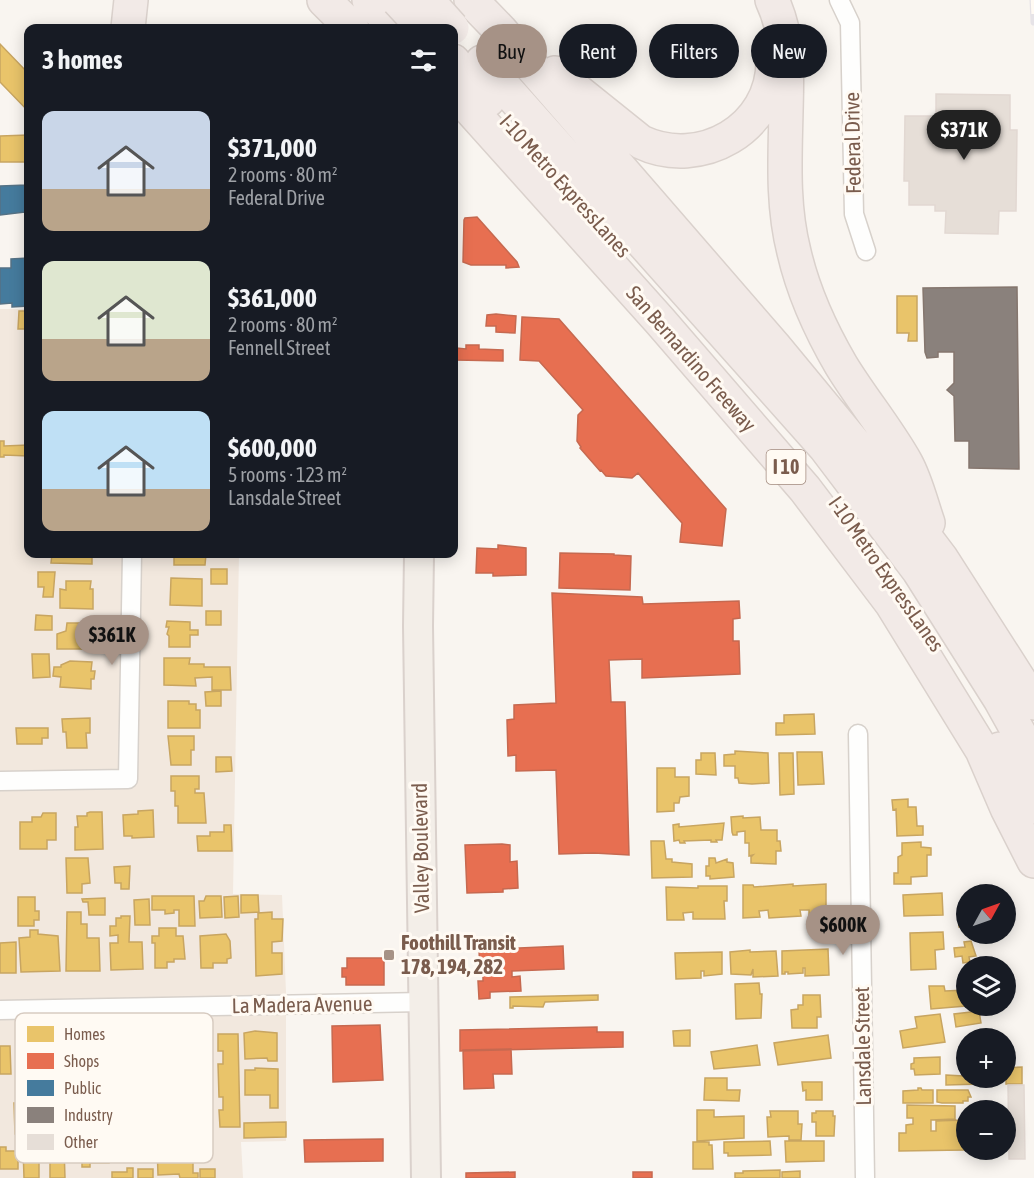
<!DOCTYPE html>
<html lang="en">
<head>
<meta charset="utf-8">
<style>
  body { margin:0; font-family:"Asap Condensed",sans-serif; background:#242831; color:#f1f3f6; height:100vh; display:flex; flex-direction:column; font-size:22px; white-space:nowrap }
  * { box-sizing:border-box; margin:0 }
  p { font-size:20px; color:#9ea1a6 }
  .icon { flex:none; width:33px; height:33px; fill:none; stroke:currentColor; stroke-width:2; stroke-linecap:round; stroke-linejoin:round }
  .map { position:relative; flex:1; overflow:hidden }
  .drawer { position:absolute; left:24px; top:24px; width:434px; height:534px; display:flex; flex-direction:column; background:#171b24; border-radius:12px; box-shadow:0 3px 15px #0003 }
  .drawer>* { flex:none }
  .hud { position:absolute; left:476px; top:24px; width:468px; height:54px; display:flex; gap:12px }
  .needle { width:39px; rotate:50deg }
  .buttons { position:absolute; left:956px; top:884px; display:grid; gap:12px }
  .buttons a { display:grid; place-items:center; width:60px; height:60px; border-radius:50%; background:#171b24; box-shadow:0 3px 15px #0003; font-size:30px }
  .price { position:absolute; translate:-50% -51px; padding:0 14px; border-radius:21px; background:#a69286; color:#111; font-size:20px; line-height:39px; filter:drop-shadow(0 2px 3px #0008) }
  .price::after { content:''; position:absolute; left:50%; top:36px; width:18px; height:14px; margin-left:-9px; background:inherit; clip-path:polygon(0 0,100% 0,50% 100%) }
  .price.active { background:#222; color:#fff }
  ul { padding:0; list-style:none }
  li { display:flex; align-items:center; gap:18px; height:150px; padding:0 18px }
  li span { display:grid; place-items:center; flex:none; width:168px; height:120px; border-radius:12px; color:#555 }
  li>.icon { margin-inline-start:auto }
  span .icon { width:72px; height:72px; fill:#fffc; stroke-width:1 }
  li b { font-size:26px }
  h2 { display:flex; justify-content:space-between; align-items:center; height:72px; padding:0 18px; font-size:26px }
  .pill { padding:0 21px; border-radius:27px; background:#171b24; box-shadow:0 3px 15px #0003; font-size:21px; line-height:54px }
  .pill.active { background:#a69286; color:#111 }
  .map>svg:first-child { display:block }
  .residential { fill:#f2e8de }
  .homes { fill:#e9c46a; stroke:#c8a561; stroke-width:1.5 }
  .shops { fill:#e76f51; stroke:#c66950; stroke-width:1.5 }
  .public { fill:#457b9d; stroke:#557285; stroke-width:1.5 }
  .industry { fill:#8a817c; stroke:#85766e; stroke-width:1.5 }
  .building { fill:#e6ded7; stroke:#e2d8d2; stroke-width:1.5 }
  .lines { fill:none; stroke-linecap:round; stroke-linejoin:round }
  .minor-casing { stroke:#d7d1cb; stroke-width:21 }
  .primary-casing { stroke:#dad1cc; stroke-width:32 }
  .motorway-casing { stroke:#dad1cc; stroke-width:36 }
  .minor { stroke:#fefefd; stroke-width:18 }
  .primary { stroke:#f3eee8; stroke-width:28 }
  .motorway { stroke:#f2eae7; stroke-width:33 }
  .rail-casing { stroke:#e6e3e7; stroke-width:7 }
  .rail { stroke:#fffaf3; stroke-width:4.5; stroke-dasharray:14; stroke-linecap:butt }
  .motorway-bridge-casing { stroke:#dad1cc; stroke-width:36; stroke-linecap:butt }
  .motorway-bridge { stroke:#f2eae7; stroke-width:33 }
  .poi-dot { fill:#a69286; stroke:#fffaf3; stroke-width:2 }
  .labels { text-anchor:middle; stroke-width:6; stroke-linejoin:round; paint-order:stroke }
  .shield { fill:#fffaf3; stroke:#a28b7f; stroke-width:1.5 }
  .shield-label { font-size:20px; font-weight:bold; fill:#7a5c4d }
  .street-label { font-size:21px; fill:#7a5c4d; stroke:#fffaf3 }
  .poi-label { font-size:21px; font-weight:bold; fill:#7a5c4d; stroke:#fffaf3; text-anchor:start }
  .key { fill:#fffaf3; stroke:#d7cbc1; stroke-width:1.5 }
  .key-label { font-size:16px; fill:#7a5c4d }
</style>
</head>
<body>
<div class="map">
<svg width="1034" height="1178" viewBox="0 0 1034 1178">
  <rect width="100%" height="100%" fill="#f9f5f0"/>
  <path class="residential" d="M0 309H28V554H239L233 894 282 895 286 992V1141L241 1142 243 1178H0Z"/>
  <path class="homes" d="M0 44 28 73V111L0 82Z
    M28 135V162H0V136Z
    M897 296H917V341H908L909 333H897Z
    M19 311H28V329H18Z
    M0 441H4V446L28 445V456L4 455V457H0Z
    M52 554H95H92V564L51 563Z
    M171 554H206L205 565H174V556L171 555Z
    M211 569H227V584H211Z
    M38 572H55L53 597H43L44 587H38Z
    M171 578 202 579V606L170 605Z
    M66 581H91L90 589H93V609L60 608V589L66 590Z
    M206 611H221V625H206Z
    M36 615 52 616V630H35Z
    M167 621 190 622V630H198V635H190V647H169V636L167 634 169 627H166Z
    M67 623H93L92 632H95V638H92V649H57V634L66 631Z
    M32 654H49L50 677 33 678Z
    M164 658H190L189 664H204V667H230L231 690H212V677L195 678 196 686 164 685Z
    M70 661 92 662 91 671H95L94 679H91V689L60 687 61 677 53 676 54 667H61V665Z
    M221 691V706H206L205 692Z
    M168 701H189V704H196V710H200V728H168Z
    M814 714 815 734 776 735V723H784V715Z
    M90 718V733H86L87 748H67L66 732H63L62 719Z
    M16 728H48V738H42V744H17Z
    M168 736H194V750H191V765H171Z
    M735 751 768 753 769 783 752 784 739 783 738 778H735V766H724V755L735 754Z
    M797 752H822L824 784 798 785Z
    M701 753H715L716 775 696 774V760H701Z
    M779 753H793L794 794 780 795Z
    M216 757H231L232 771 216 772Z
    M657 768H675V777H689V796L680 797 679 803H674V811L657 812Z
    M171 776H199V789H195V793H204L206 823H178V806H175V791H171Z
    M908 799V807H916L917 826H923V835L897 836 896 809 893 810 892 800Z
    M153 810 154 837 132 838V836H124L123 815 138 814V811Z
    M90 812H102L103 849 75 850V827H78L77 816H87V813Z
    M43 813H56V840H47V849H20V822H32V817H41Z
    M743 816V818L760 817 761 830H777V841H780L781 851H776V864L751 863V857L753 855 749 856V843H745V831L737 832V835H733L732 832 731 817Z
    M724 823 722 840H716L717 842H711V840L684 841 685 843H680L679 840 674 841 673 825 679 824V827Z
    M224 825H231L232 851H198L197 836H210V832H224Z
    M651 841H664L666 859H672V862L692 864V877L652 878Z
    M921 842V847L931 848V855H927V876L911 877V884H894V873H898V857L902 855V843Z
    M66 858H88L90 883 82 884V893H67Z
    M709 858H715L716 863 727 859V862L733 863 734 877 710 879V876H706V866H709Z
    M130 866 129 889H121V883H115L114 867Z
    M793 884V886L826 884V916H809V910H800L801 916 769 918 768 910 759 911 760 917 743 918V885H753L754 887Z
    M698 886H727V901H724L725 919H693V912L683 913 684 920H667L666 887 698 888Z
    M942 893 943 915 904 916 903 895Z
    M241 895H258L259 912 241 913Z
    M152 896H194L195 926H179V910H174V913L165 914V910H152Z
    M206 896H221L222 917 200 918 199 901H204Z
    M238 896 239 917 225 918 224 897Z
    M18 897H35V911H39V920H34V926H18Z
    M105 898V915H89L88 902H83L82 899Z
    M149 899 150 925H135L134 900Z
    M962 903H966V927H959V917H962Z
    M67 912H81V924H87V938H99L100 971H66Z
    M272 912V919H283L282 941 272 942V953H282V974L256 976 255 919H258V913Z
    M121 916H130L129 942H142L143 969 111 970 110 943H118V935L110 936V926H116V918H121Z
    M159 928H176V936H183L185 959H174V962H167V968H155V943H152V936H159Z
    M30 930H38V934L58 936 60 971 21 972 19 938 30 937Z
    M943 932 944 949 935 950 936 969 911 970 910 933Z
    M226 934 230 941 231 958 227 959V963H213V968H201L200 936Z
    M971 941 976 956 969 957 970 962 963 963 962 956 955 957 954 948 965 947 964 942Z
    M16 942V973H0V943Z
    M828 949 829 975 805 976V968H803V973L788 974V972H785V974H782V951Z
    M750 950V952L776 951 778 976 753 977V969L751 975 731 974 730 952Z
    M722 952V974L704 976V971H701V978L676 979 675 953Z
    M759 983 760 994H762L761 1018 736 1019 735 984Z
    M929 986H944L945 991 966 990V1006L931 1009Z
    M598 995V1000L545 1002 543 1007 513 1006V1008H510V997Z
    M803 995H820L821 1017H817V1028H792L791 1010 798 1009V1005H803Z
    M979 1011 981 1023 956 1027 954 1014Z
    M940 1014 945 1042 903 1048 900 1031 917 1028 915 1017Z
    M690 1030V1046H674L673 1031Z
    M255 1031 277 1033V1061H268L267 1058 245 1059 244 1033Z
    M218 1034H238L240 1127H220L219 1110H223V1097H219L218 1064H223V1051H218Z
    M828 1035 831 1058 778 1065 774 1043Z
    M757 1045 760 1065 714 1069 711 1052Z
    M0 1046H10L11 1074H0Z
    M940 1057V1074L915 1075 914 1069H911V1064L914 1063V1058Z
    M1022 1067V1084H1006V1068Z
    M255 1068 278 1069V1108H270V1095H245V1070H255Z
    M946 1075 981 1077V1084L946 1085Z
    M705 1078H727V1090H740L739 1101 704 1100Z
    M802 1082H822V1100H806V1090L803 1091Z
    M918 1088H921L922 1090H933V1103H903V1091L918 1090Z
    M937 1090H968L971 1097H968V1101H963V1103H942L937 1102Z
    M14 1103H29V1134H15Z
    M907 1105 955 1106V1119L931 1120V1131H936V1121L963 1120 964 1150 899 1151V1133H906V1125L913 1124V1118H907Z
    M697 1110H714V1117L744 1116V1138L697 1141Z
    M770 1111H798V1124H802L801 1140H789V1136L768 1137 767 1117H771Z
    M816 1111H833V1116H835L834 1136H816V1122H812V1113H816Z
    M286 1122V1137L244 1138V1123Z
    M73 1141 109 1142V1163H90V1167H82V1161H73Z
    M770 1141 771 1155 728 1156V1153H724V1142Z
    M785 1141H824V1161L786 1162Z
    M693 1142H709V1145H712L713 1169H693Z
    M157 1145H182V1155H193V1173H198V1178H180L179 1174 158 1175Z
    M50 1146H64L65 1178H50Z
    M0 1147H6V1151H18V1169H0Z
    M23 1147H39V1178H24Z
    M127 1168H133V1178H112V1172H127Z
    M138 1169H153V1178H138Z
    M200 1169H215V1178H200Z
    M780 1170V1178H735V1173H743V1171Z
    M800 1171V1178H782V1172Z"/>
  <path class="shops" d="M477 217 517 262 519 267 506 268V265H471L463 262 464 220 465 218Z
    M496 314 516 316 515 333 496 332V326H486L487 315Z
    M522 317 559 319 726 509 722 546 680 542 682 523 638 473 632 478 606 476 601 470 600 471 580 448 581 447 577 441 578 415 583 410 539 361 520 360Z
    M466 345H479V349L503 350V361L457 360V348L466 349Z
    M498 545 526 548V575L493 576V573H476L477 548 498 549Z
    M560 553 614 554V555L631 556 630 590 559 588Z
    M552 593 642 597 643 604 739 601 740 618 733 619V641H739L740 674 642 678V659L609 660 611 702H625L629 855 594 853 559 854 556 770 516 771V755L508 756 507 720 514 719V705L556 703Z
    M502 844 510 845V862L517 861 518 888 503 889V892L467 893 465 845Z
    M563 946 564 969 512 971V977L520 976 521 991 490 992V998L479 999 478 981H483V972H480L479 950Z
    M347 958H384V985H346V977H342V968H347Z
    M380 1025 383 1080 333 1082 332 1026Z
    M597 1027V1032H623V1047L460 1051V1030Z
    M511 1049 512 1074H493L494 1088 464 1089 463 1050Z
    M383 1139V1161L305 1162 304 1140Z
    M515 1172V1178H466V1173Z
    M633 1172H652V1178H633Z"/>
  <path class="public" d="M27 181H28V248L25 212 0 215V186L27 185Z
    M28 258V306L12 307V303L0 304V268H11V259Z"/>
  <path class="industry" d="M1017 287 1019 469 969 468V441H955L954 396 947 390 954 383V352H938V357L927 358 925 352 923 288Z"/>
  <path class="building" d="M936 94 1010 95V130H1017L1016 211H999L998 234 945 233 946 211H935V205H909V181H904L905 116H936Z
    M1008 1085H1024L1025 1159H1009Z"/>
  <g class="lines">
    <defs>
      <path id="minor" d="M839 0 850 23 854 214 866 251
        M858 734 865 1178
        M0 781 128 779 132 554
        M0 1010 423 1002"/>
      <path id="primary" d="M419 554 418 626 426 1178"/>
      <path id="motorway" d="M324 0 352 28
        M369 0 396 28
        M471 0 501 31 774 346 854 443 941 558 1034 703
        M772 0C789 36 787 72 786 111 785 158 782 205 794 252 803 291 820 329 841 365 861 398 887 429 906 463 916 481 921 503 928 523
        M128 28 131 0
        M453 61 488 100
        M482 62 825 447 919 571 1000 699 1034 760
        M555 73 641 142C700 170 774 129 773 60
        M453 90 660 321 805 489 892 604 982 750 1007 808 1034 861
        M1000 749 1034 807"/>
    </defs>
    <use href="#minor" class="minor-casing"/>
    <use href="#primary" class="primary-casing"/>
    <use href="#motorway" class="motorway-casing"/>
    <use href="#minor" class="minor"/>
    <use href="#primary" class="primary"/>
    <use href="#motorway" class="motorway"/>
    <defs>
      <path id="rail" d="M1033 0 1034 22"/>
    </defs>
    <use href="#rail" class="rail-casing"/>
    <use href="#rail" class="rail"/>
    <defs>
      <path id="motorway-bridge" d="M398 0 424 28
        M427 0 452 28"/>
    </defs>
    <use href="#motorway-bridge" class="motorway-bridge-casing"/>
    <use href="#motorway-bridge" class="motorway-bridge"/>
  </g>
  <rect class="poi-dot" x="383" y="949" width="12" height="12" rx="3"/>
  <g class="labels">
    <rect class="shield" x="766.5" y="450" width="39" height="34" rx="4.5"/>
    <g class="shield-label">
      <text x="786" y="474">I 10</text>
    </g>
    <g class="street-label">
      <text transform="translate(853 143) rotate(-91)" y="7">Federal Drive</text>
      <text transform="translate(565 186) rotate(48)" y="7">I-10 Metro ExpressLanes</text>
      <text transform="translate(691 359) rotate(49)" y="7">San Bernardino Freeway</text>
      <text transform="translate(886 574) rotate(55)" y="7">I-10 Metro ExpressLanes</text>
      <text transform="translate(421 848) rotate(-91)" y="7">Valley Boulevard</text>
      <text transform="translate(302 1005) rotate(-1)" y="7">La Madera Avenue</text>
      <text transform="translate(863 1046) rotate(-91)" y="7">Lansdale Street</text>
    </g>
    <g class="poi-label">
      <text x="401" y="950">Foothill Transit<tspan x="401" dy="24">178, 194, 282</tspan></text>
    </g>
  </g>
  <rect x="15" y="1013" width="198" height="150" rx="9" class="key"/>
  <rect x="27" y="1026" width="27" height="16" fill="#e9c46a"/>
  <rect x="27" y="1053" width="27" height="16" fill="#e76f51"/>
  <rect x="27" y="1080" width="27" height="16" fill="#457b9d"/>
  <rect x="27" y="1107" width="27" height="16" fill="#8a817c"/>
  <rect x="27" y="1134" width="27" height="16" fill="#e6ded7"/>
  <g class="key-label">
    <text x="64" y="1040">Homes</text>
    <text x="64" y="1067">Shops</text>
    <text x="64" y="1094">Public</text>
    <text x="64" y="1121">Industry</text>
    <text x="64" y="1148">Other</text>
  </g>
</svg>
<div class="buttons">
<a><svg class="needle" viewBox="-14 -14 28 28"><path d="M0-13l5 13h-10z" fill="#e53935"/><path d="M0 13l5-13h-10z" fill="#9ea1a6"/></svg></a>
<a><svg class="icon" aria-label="layers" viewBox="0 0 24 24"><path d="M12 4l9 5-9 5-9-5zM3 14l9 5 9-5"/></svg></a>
<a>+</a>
<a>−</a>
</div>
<b class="price active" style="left:964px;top:161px">$371K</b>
<b class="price" style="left:112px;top:666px">$361K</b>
<b class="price" style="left:843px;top:956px">$600K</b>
<div class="hud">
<a class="pill active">Buy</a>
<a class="pill">Rent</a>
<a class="pill">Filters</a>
<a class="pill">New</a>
</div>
<section class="drawer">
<h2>3 homes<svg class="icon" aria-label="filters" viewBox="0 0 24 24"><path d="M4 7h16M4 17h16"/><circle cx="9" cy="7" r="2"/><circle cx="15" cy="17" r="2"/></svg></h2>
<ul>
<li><span style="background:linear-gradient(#c9d6e8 65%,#b9a48a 0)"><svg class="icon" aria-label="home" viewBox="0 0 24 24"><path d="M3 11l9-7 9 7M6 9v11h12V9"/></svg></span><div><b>$371,000</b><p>2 rooms · 80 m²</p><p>Federal Drive</p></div></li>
<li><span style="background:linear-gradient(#dfe7d0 65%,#b9a48a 0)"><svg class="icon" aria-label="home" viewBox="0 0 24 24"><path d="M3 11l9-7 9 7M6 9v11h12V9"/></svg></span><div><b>$361,000</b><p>2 rooms · 80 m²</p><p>Fennell Street</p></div></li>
<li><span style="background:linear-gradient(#bfe0f5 65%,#b9a48a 0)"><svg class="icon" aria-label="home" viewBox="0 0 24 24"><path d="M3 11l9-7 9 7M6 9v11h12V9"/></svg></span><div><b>$600,000</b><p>5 rooms · 123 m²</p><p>Lansdale Street</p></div></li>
</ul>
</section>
</div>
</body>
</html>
